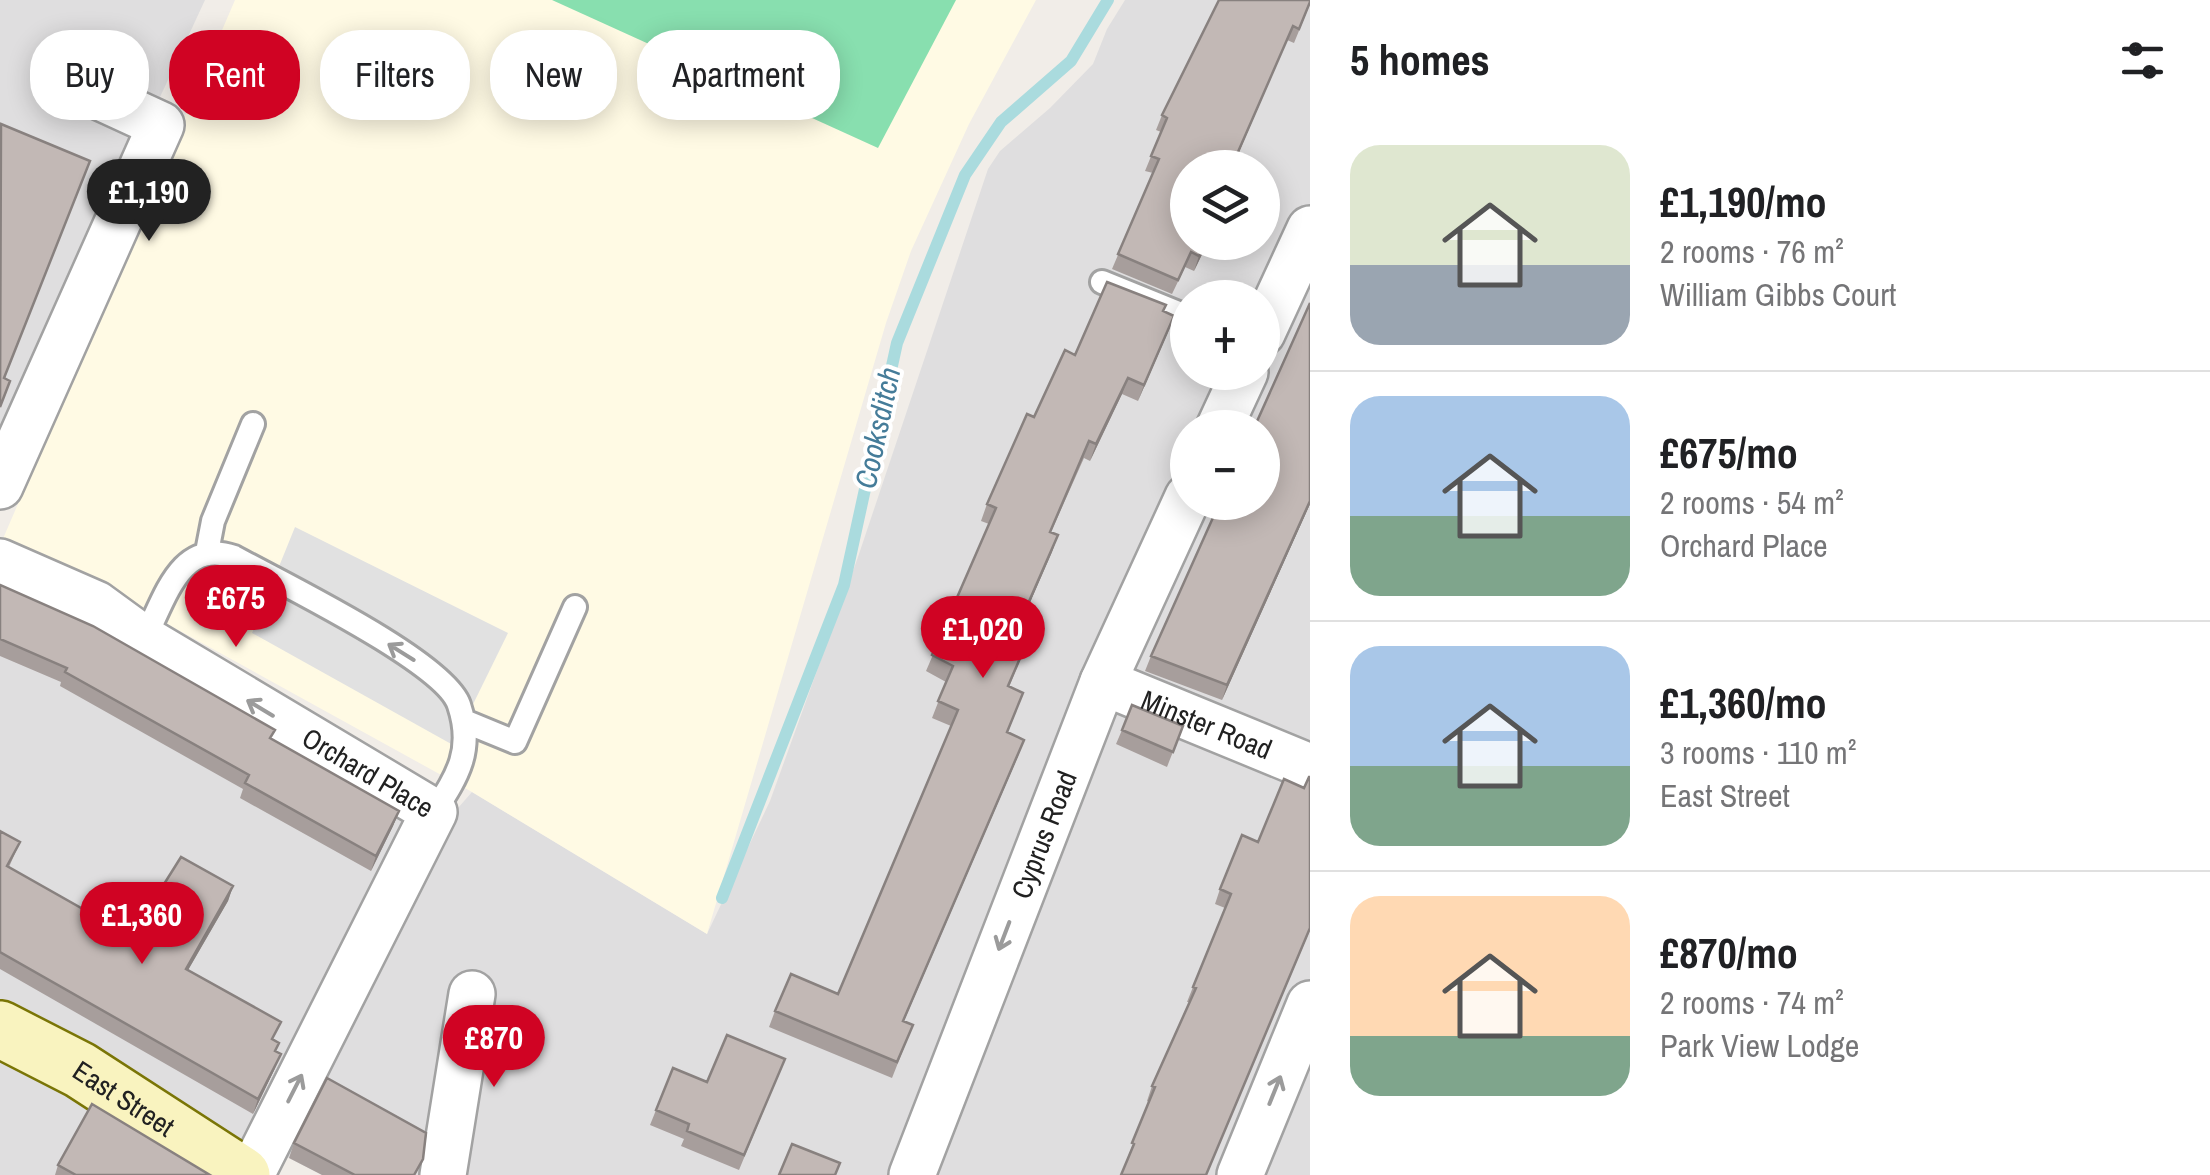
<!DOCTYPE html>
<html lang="en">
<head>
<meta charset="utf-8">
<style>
  body { margin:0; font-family:"Archivo Narrow",sans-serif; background:#f6f6f6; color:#202124; height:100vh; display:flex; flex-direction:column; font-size:38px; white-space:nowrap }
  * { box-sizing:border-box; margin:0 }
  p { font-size:32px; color:#757577 }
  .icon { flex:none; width:55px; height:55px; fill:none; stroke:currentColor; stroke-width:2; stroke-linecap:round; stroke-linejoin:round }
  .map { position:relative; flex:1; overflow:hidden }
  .side { display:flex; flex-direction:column; background:#fff; width:900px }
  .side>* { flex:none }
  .guide { position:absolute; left:30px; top:30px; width:950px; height:90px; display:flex; gap:20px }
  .fabs { position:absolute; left:1170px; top:150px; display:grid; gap:20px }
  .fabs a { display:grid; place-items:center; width:110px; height:110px; border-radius:50%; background:#fff; box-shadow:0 5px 25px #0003; font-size:50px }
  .price { position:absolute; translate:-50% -85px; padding:0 22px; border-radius:35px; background:#d00323; color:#fff; font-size:32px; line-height:65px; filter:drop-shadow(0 2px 5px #0008) }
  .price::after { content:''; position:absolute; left:50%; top:60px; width:30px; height:22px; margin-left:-15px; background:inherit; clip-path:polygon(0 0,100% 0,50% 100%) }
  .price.active { background:#222; color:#fff }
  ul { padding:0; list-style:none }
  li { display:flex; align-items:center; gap:30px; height:250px; padding:0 40px }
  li+li { border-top:2px solid #e0e0e0 }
  li span { display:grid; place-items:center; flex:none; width:280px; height:200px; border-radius:30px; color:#555 }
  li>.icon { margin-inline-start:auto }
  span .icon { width:120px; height:120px; fill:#fffc; stroke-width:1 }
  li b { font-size:42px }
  h2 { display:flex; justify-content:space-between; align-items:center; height:120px; padding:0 40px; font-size:42px }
  .tag { padding:0 35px; border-radius:40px; background:#fff; box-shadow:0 5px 25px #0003; font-size:35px; line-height:90px }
  .tag.active { background:#d00323; color:#fff }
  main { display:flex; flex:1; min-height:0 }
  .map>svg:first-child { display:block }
  .residential { fill:#dfdedf; fill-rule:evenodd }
  .education { fill:#fffae4 }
  .pitch { fill:#88dfaf }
  .parking { fill:#e1e1e1 }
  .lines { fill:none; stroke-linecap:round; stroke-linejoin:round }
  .stream { stroke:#aadbde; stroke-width:12 }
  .lane-casing { stroke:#a2a2a2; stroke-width:28 }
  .street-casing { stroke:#a2a2a2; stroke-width:50 }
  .secondary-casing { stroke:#7a7506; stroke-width:60 }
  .lane { stroke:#fff; stroke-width:22 }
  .street { stroke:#fff; stroke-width:45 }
  .secondary { stroke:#f9f3bf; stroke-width:55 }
  .wall { fill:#a79e9c }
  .shaded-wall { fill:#88817f }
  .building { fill:#c2b8b5; stroke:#88817f; stroke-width:2.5 }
  .oneway { stroke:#9b9b9b }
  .labels { text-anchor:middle; stroke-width:8; stroke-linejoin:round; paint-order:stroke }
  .street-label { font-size:28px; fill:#212121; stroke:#fff }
  .water-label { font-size:30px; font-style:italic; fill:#457c99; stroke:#fff }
</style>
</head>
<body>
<main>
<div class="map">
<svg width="1310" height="1175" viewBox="0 0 1310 1175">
  <rect width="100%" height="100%" fill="#f1ede8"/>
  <path class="residential" d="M0 0H205L0 442Z
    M1125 0H1310V1175H322L283 1155 264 1175H0V582L444 824 472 792 707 934 770 801 858 557 988 169 1000 151 1050 108 1093 64 1107 29ZM1188 168H1262V242H1188ZM1188 298H1262V372H1188ZM1188 428H1262V502H1188Z"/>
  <path class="education" d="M235 0H1036L969 124 911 251 886 323 707 934 472 792 104 589 2 541Z"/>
  <path class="pitch" d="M552 0H956L878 148Z"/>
  <path class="parking" d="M295 527 508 633 453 745 252 633Z"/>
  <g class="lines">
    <path class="stream" d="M722 898 844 585 897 343 965 175 1001 122 1071 61 1108 0"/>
    <defs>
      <path id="lane" d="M1102 282 1188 317
        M207 552 213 521 253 424
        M144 639C165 600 179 538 234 557 279 582 445 662 459 705 474 750 458 775 434 812
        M464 721 515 742 575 607"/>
      <g id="street">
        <path d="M1262 333 1310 229"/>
        <path d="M1219 428 1245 372"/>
        <path d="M0 486 161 125 61 79"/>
        <path id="s1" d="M0 562 96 604 144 639 434 812 251 1175"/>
        <path id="s2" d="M1103 682 1310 767"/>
        <path d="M443 1175 472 994"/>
        <path id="s3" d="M912 1175 1103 682 1188 497"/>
        <path d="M1240 1175 1310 1004"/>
      </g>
      <g id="secondary">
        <path id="s4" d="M0 1029 80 1070 242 1175"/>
      </g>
    </defs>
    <use href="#lane" class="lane-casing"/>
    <use href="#street" class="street-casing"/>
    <use href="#secondary" class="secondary-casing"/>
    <use href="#lane" class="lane"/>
    <use href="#street" class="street"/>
    <use href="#secondary" class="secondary"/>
  </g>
  <path class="wall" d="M1310 4 1294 43 1287 40 1232 168H1188L1208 242 1194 271 1185 267 1172 294 1112 269 1153 173 1145 171 1161 132 1156 130 1162 115Z
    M1164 311 1174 316 1138 401 1122 394 1090 461 1084 458 1051 532 1058 535 1025 614 1037 619 1009 687 1023 693 1008 732 1018 756 903 1021 913 1025 892 1078 769 1027 775 1011 838 994 951 726 932 718 946 682 926 671 989 524 981 521 987 504 1034 417 1075 355Z
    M1310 504 1222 700 1145 671 1151 656Z
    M0 585 399 811 393 826 371 871 240 798 243 789 60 686 61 682 0 656Z
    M1183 726 1167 767 1116 744 1122 730Z
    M0 831 20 842 9 867 83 909 139 924 233 886 228 901 188 970 279 1043 276 1051 275 1068 253 1114 0 969Z
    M1220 889 1310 930 1206 1175H1121L1149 1102 1147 1101 1152 1086 1190 1002H1187L1193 987 1225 908 1215 904Z
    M785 1059 739 1170 681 1146 684 1139 650 1125 673 1068 707 1082Z
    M294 1143 416 1175H322L289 1158Z
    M58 1165 210 1175H55Z"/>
  <path class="shaded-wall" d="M1293 26 1232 168H1231Z
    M1206 242H1208L1194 271 1199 256Z
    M1174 316 1168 332 1138 401 1144 385Z
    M1128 378 1122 394 1090 461 1096 444Z
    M1310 501V504L1222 700 1227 685Z
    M1058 535 1052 552 1018 630 1024 613Z
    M1024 740 1018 756 897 1037 903 1021Z
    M399 811 393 826 371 871 376 856Z
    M233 886 228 901 180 984 186 969Z
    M281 1054 275 1068 253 1114 258 1099Z"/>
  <path class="building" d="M1219 0H1310V2L1299 29 1293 26 1231 168H1188V242H1206L1199 256 1191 252 1178 280 1118 254 1159 159 1151 156 1167 118 1162 115Z
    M1 124 90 161 4 378 10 381 0 407Z
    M1107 282 1166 305 1163 311 1174 316 1144 385 1128 378 1096 444 1089 441 1050 532 1058 535 1024 613 1037 619 1008 686 1023 693 1007 732 1024 740 903 1021 913 1025 897 1062 775 1011 791 974 838 994 958 710 938 701 953 666 932 655 996 508 987 504 1027 414 1034 417 1065 350 1075 355Z
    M1310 303V501L1227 685 1151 656 1220 502H1262V428H1254Z
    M0 585 93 626 275 730 270 738 399 811 376 856 245 783 249 775 65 672 67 668 0 639Z
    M1132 705 1183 726 1173 752 1122 730Z
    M1309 777H1310V928L1206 1175H1121L1134 1144 1132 1143 1155 1087 1152 1086 1196 988 1193 987 1231 894 1220 889 1242 835 1258 842 1284 779 1304 788Z
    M0 831 20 842 7 866 83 909 90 897 139 924 181 857 233 886 186 969 281 1022 272 1039 279 1043 275 1051 281 1054 258 1099 0 952Z
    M727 1035 785 1059 744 1155 687 1131 689 1124 656 1110 673 1068 707 1082Z
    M327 1078 426 1133 423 1159 414 1175H355L294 1143Z
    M92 1104 210 1175H76L58 1165Z
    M792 1144 840 1163 835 1175H779Z"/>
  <defs><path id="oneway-shaft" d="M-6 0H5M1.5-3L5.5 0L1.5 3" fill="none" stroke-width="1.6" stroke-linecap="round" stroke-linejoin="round" transform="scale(2.5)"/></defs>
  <g class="oneway">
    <use href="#oneway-shaft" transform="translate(401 652) rotate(-148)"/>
    <use href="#oneway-shaft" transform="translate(260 708) rotate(-149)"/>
    <use href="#oneway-shaft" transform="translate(1004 936) rotate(111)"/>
    <use href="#oneway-shaft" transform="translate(295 1088) rotate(-63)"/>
    <use href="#oneway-shaft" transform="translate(1275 1090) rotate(-68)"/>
  </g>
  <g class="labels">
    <g class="street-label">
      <text dy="10" stroke="none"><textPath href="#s2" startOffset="112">Minster Road</textPath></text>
      <text dy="10" stroke="none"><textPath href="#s1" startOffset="425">Orchard Place</textPath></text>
      <text dy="10" stroke="none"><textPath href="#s3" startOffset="365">Cyprus Road</textPath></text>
      <text dy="10" stroke="none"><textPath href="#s4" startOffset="142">East Street</textPath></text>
    </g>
    <g class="water-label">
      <text transform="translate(878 428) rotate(-78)" y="10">Cooksditch</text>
    </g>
  </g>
</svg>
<div class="fabs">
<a><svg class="icon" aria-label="layers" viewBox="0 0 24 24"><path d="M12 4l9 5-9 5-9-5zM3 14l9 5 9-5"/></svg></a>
<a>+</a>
<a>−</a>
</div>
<b class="price active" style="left:149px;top:244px">£1,190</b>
<b class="price" style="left:236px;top:650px">£675</b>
<b class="price" style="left:983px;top:681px">£1,020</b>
<b class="price" style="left:142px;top:967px">£1,360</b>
<b class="price" style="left:494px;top:1090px">£870</b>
<div class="guide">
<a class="tag">Buy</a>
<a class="tag active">Rent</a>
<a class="tag">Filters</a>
<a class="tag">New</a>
<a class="tag">Apartment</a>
</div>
</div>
<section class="side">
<h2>5 homes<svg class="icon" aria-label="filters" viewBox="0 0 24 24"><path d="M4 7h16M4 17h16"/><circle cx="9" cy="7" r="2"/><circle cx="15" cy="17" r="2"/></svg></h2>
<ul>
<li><span style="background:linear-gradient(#dfe7d0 60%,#9aa5b1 0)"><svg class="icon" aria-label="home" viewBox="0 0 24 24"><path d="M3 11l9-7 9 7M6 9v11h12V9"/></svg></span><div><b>£1,190/mo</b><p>2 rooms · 76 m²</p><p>William Gibbs Court</p></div></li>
<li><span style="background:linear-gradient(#a9c7e8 60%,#7fa58c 0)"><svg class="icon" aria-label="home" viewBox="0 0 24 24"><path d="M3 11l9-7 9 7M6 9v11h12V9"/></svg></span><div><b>£675/mo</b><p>2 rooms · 54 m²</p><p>Orchard Place</p></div></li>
<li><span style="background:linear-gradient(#a9c7e8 60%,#7fa58c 0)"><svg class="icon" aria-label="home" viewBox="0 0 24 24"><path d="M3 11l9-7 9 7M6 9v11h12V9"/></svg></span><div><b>£1,360/mo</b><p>3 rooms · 110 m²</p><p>East Street</p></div></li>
<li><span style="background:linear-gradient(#ffd9b3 70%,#7fa58c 0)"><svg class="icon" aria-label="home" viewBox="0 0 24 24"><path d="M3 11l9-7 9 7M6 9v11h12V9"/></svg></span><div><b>£870/mo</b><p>2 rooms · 74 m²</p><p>Park View Lodge</p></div></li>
</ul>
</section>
</main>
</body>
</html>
